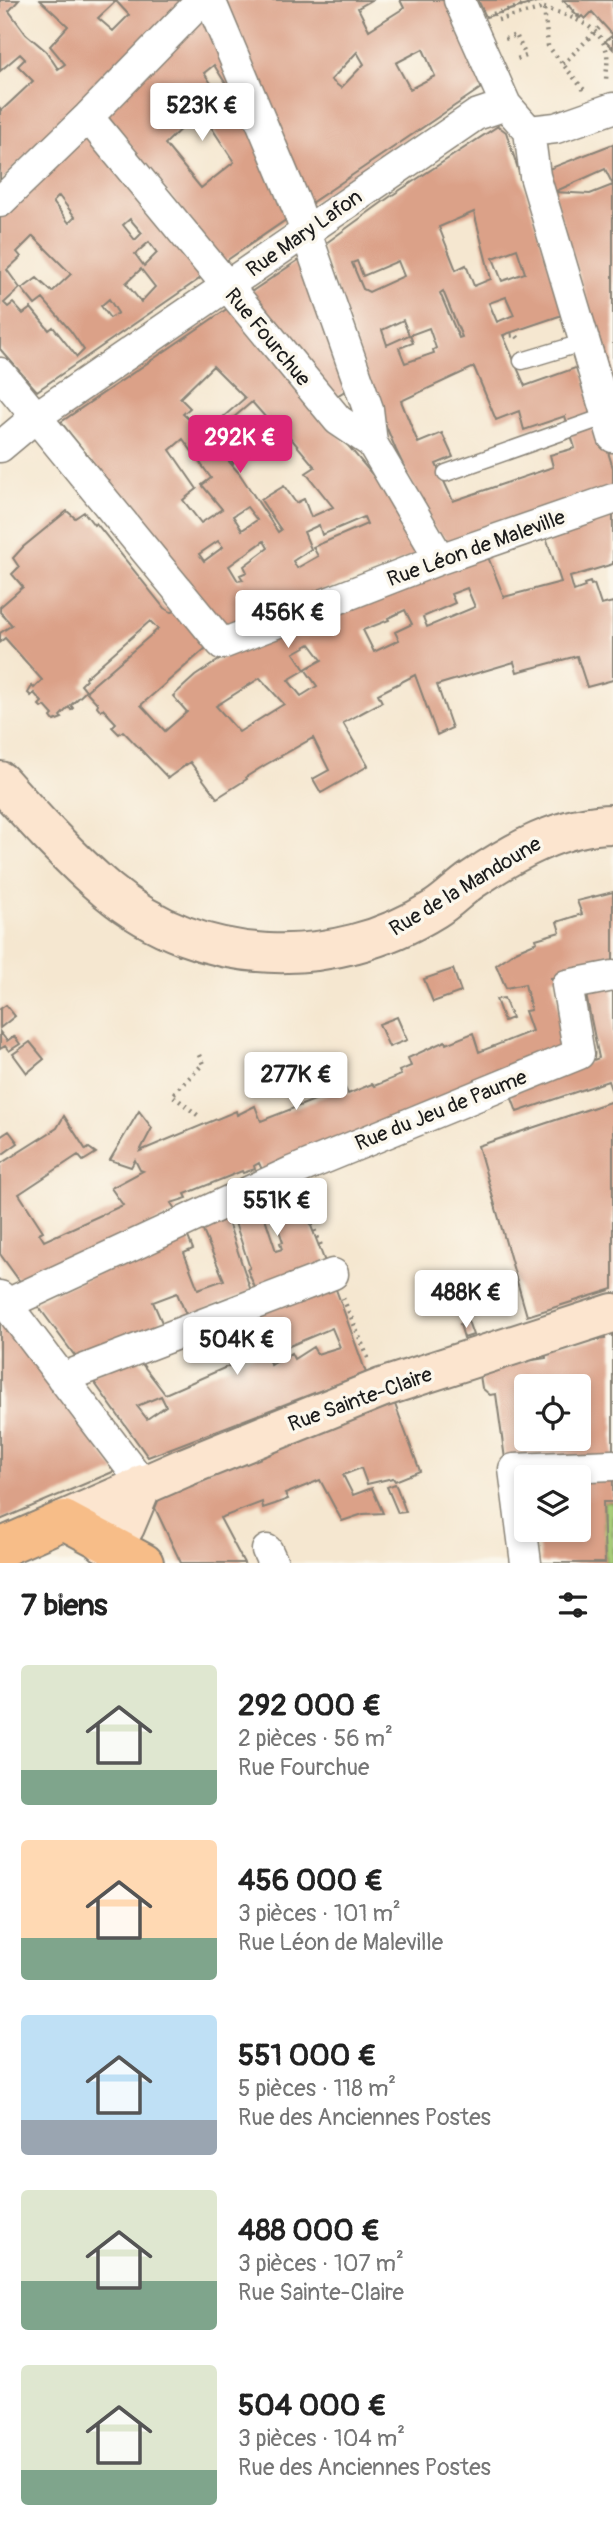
<!DOCTYPE html>
<html lang="fr">
<head>
<meta charset="utf-8">
<style>
  body { margin:0; font-family:Pangolin,sans-serif; background:#f2f2f2; color:#222; height:100vh; display:flex; flex-direction:column; font-size:26px; white-space:nowrap }
  * { box-sizing:border-box; margin:0 }
  p { font-size:23px; color:#767676 }
  .icon { flex:none; width:38px; height:38px; fill:none; stroke:currentColor; stroke-width:2; stroke-linecap:round; stroke-linejoin:round }
  .map { position:relative; height:1563px; overflow:hidden }
  .details { display:flex; flex-direction:column; background:#fff; flex:1 }
  .details>* { flex:none }
  .controls { position:absolute; left:514px; top:1374px; display:grid; gap:14px }
  .controls a { display:grid; place-items:center; width:77px; height:77px; border-radius:7px; background:#fff; box-shadow:0 4px 10px #0003; font-size:35px }
  .price { position:absolute; translate:-50% -60px; padding:0 16px; border-radius:7px; background:#fff; color:#222; font-size:23px; line-height:46px; filter:drop-shadow(0 2px 4px #0008) }
  .price::after { content:''; position:absolute; left:50%; top:42px; width:21px; height:16px; margin-left:-10px; background:inherit; clip-path:polygon(0 0,100% 0,50% 100%) }
  .price.on { background:#db2777; color:#fff }
  ul { padding:0; list-style:none }
  li { display:flex; align-items:center; gap:21px; height:175px; padding:0 21px }
  li span { display:grid; place-items:center; flex:none; width:196px; height:140px; border-radius:7px; color:#555 }
  li>.icon { margin-inline-start:auto }
  span .icon { width:84px; height:84px; fill:#fffc; stroke-width:1 }
  li b { font-size:30px }
  h2 { display:flex; justify-content:space-between; align-items:center; height:84px; padding:0 21px; font-size:30px }
  .map>svg:first-child { display:block }
  .green { fill:#a8ce79; stroke:#62754a; stroke-width:2 }
  .building { fill:#dba188; fill-rule:evenodd }
  .lines { fill:none; stroke-linecap:round; stroke-linejoin:round }
  .lane-casing { stroke:#888276; stroke-width:19 }
  .street-casing { stroke:#888276; stroke-width:33 }
  .secondary-casing { stroke:#888276; stroke-width:42 }
  .primary-casing { stroke:#888276; stroke-width:42 }
  .path { stroke:#888276; stroke-width:4.5; stroke-dasharray:2 5; stroke-linecap:butt }
  .lane { stroke:#fff; stroke-width:16 }
  .street { stroke:#fff; stroke-width:30 }
  .secondary { stroke:#fce5cf; stroke-width:38 }
  .primary { stroke:#f7bd88; stroke-width:38 }
  .labels { text-anchor:middle; stroke-width:7; stroke-linejoin:round; paint-order:stroke }
  .street-label { font-size:21px; fill:#1c1c1c; stroke:#fbf7ec }
</style>
</head>
<body>
<div class="map">
<svg width="613" height="1563" viewBox="0 0 613 1563">
  <rect width="100%" height="100%" fill="#fbf7ec"/>
  <filter id="ink" filterUnits="userSpaceOnUse"><feTurbulence type="fractalNoise" baseFrequency=".0143" numOctaves="2"/><feDisplacementMap in="SourceGraphic" scale="14" xChannelSelector="R" yChannelSelector="G"/><feConvolveMatrix kernelMatrix="1 2 1 2 8 2 1 2 1" color-interpolation-filters="sRGB"/></filter>
  <filter id="wash" filterUnits="userSpaceOnUse"><feTurbulence type="fractalNoise" baseFrequency=".00686" numOctaves="4" result="noise"/><feDisplacementMap in="SourceGraphic" scale="28" xChannelSelector="R" yChannelSelector="G"/><feGaussianBlur stdDeviation="1.57" result="paint"/><feColorMatrix in="noise" values="0 0 0 0 0 0 0 0 0 0 0 0 0 0 0 0 0 1.4 0 .05"/><feComposite in="paint" operator="in"/></filter>
  <g filter="url(#wash)">
    <rect width="100%" height="100%" fill="#f5e7d0"/>
    <path class="green" d="M603 1502H613V1563H605Z"/>
    <g id="blocks">
      <path class="building" d="M0 0H19L9 11 26 34 46 51 58 69 65 64 50 46 68 26 40 0H186L0 182V108L2 110 33 81 18 66 25 59 20 54 0 71ZM116 1 129 15 113 31 98 18Z
        M222 0H372L358 8 369 30 404 8 400 0H452L487 84 308 205ZM423 49 435 76 410 89 396 63ZM357 52 364 64 341 88 331 80Z
        M478 0H540V1L486 17Z
        M563 0H613V49L605 41 613 35 592 12 585 19 582 16 580 18Z
        M206 11 287 219 223 263 106 114ZM214 65 229 89 219 95 204 73ZM200 110 234 162 201 188 165 144Z
        M498 126 506 132 565 314 503 335 525 386 581 366 613 468V489L450 542 434 529 396 450 376 402 322 246 391 196ZM474 212 491 279 474 286 466 265 456 270 439 227ZM517 249 525 273 502 281 493 258ZM357 261 363 276 398 261 404 276 369 292 363 289 352 263ZM443 291 462 337 459 338 440 293ZM506 297 514 315 497 322 489 303ZM403 320 409 335 387 345 382 330ZM429 328 436 348 433 350 434 353 405 363 399 348 413 343 410 335ZM474 367 496 420 519 411 524 430 565 416 575 448 550 455 553 467 453 501 436 464 453 457 442 433 418 443 401 401Z
        M91 127 205 275 37 391 0 349V212ZM59 196 75 217 69 223 53 202ZM130 219 142 233 135 240 123 225ZM33 236 71 274 52 292 37 278 22 289 35 305 43 299 70 330 84 350 77 357 53 327 49 330 31 308 23 314 13 303 8 307 4 303 20 288 7 270 21 257 17 252ZM149 242 157 253 144 266 135 254ZM141 269 155 287 141 302 126 283ZM109 299 118 313 110 318 101 306Z
        M613 144V378H612L546 170ZM605 169 613 185 590 194 554 192Z
        M300 259 348 389 330 400 248 294Z
        M231 306 382 486 424 552 228 627 222 626 61 422ZM213 366 245 398 207 431 233 463 249 449 227 423 252 402 274 427 279 424 315 467 306 473 333 507 311 517 304 499 296 503 284 486 261 500 281 530 278 532 239 473 204 433 183 414 190 408 180 398ZM183 439 211 478 202 485 222 509 201 523 183 500 197 489 170 450ZM247 507 257 520 242 530 233 516ZM364 517 367 524 313 547 318 556 297 568 293 561 311 549 304 532 319 525 322 535ZM218 541 223 547 204 561 199 554ZM264 541 268 548 244 566 247 572 240 575 243 580 238 581 229 566Z
        M67 511 75 518 84 512 94 525 96 523 164 608 171 612 179 611 207 647 141 705 165 731 187 712 173 696 195 676 236 649 486 552 504 597 561 582 545 534 613 513V564L570 577 574 591 585 587 584 584 590 582 591 585 594 584 601 605 613 602V680L587 687 577 656 517 672 514 662 437 685 452 728 437 735 415 675 378 694 382 702 343 723 368 766 321 793 313 779 329 770 313 738 265 765 246 777 247 779 217 798 190 762 168 778 123 731 119 734 112 727 116 723 103 709 101 711 97 706 98 704 86 691 71 705 73 708 71 710 69 707 60 716 62 718 54 721 51 717 53 715 45 706 42 708 39 705 42 702 34 693 31 696 28 693 32 686 34 688 42 680 5 638 0 642V633L12 625 0 612V607L23 587 12 574 19 567 13 558 23 547ZM467 588 475 607 427 627 423 617 455 603 451 594ZM405 610 412 624 395 632 399 640 374 652 363 630 389 620 388 618ZM150 621 158 629 86 691 81 685 86 680 85 678ZM310 644 322 660 305 669 317 686 301 696 288 680 305 670 294 653ZM260 678 284 704 239 732 216 706Z
        M613 892V964L551 978 569 1048 263 1172 259 1163 254 1166 255 1169 243 1173 242 1171 185 1194 187 1198 171 1203 177 1212 21 1283 0 1254V1164L57 1128 64 1116 86 1150 89 1148 96 1153 83 1161 78 1155 19 1194 43 1231 39 1233 44 1241 123 1205 111 1188 143 1171 140 1170 135 1160 131 1167 110 1160 139 1111 152 1128 140 1151 236 1111 237 1115 255 1106 261 1121 345 1088 348 1094 372 1084 374 1086 401 1075 399 1071 411 1066 408 1058 445 1041 446 1044 473 1033 479 1052 532 1031 525 1011 531 1010 525 984 506 988 496 965 516 951 537 942 536 939 560 932 557 922 582 914 577 901Z
        M453 969 461 992 433 1002 424 979Z
        M613 984V1095L608 1081 517 1112 510 1093 599 1058 585 990Z
        M504 998 512 1018 504 1021 496 999Z
        M6 1005 15 1016 0 1028V1009Z
        M397 1017 407 1040 389 1047 379 1024Z
        M0 1032 7 1041 14 1036 20 1044 9 1051 5 1046 0 1049Z
        M30 1042 44 1059 27 1073 13 1054Z
        M613 1101V1289L527 1316 478 1146Z
        M9 1131 18 1143 0 1156V1137Z
        M294 1182 325 1262 256 1290 247 1269 250 1268 231 1210 258 1197 276 1251 282 1249 280 1243 283 1242 266 1192Z
        M225 1213 251 1291 187 1317 177 1293 153 1302 164 1327 78 1360 35 1302 186 1232 193 1249 184 1253 198 1289 224 1280 200 1224Z
        M333 1281 366 1373 148 1457 89 1375 136 1356 165 1394 263 1351 271 1365 291 1353 294 1359 313 1347 317 1354 340 1347 332 1328 287 1347 285 1348 281 1337 264 1343 250 1312ZM161 1396 166 1406 147 1419 137 1406Z
        M0 1315 115 1471 0 1520Z
        M468 1321 473 1335 464 1338 460 1324Z
        M613 1325V1460L505 1459 496 1394 490 1395 482 1388 479 1369 546 1358 545 1346 605 1339 603 1328ZM527 1386H579V1438H527Z
        M393 1399 420 1471 395 1481 393 1478 367 1484 361 1468 343 1475 353 1495 372 1488 383 1513 363 1514 342 1521 320 1480 285 1494 288 1499 275 1504 263 1508 262 1502 220 1518 244 1563H181L155 1508 164 1486Z
        M613 1472V1502H603L605 1563H541L536 1530H579V1477Z
        M395 1484 397 1488 406 1512 398 1513 387 1487Z"/>
    </g>
  </g>
  <g filter="url(#ink)">
    <use href="#blocks" fill-opacity="0" stroke="#888276" stroke-width="2"/>
    <g class="lines">
      <defs>
        <path id="lane" d="M522 361 585 342
          M446 473 607 416"/>
        <path id="street" d="M210 0 297 207 368 409 372 443
          M459 0 506 105 529 131 535 176 613 437
          M88 117 338 420 372 443 440 559
          M529 131 556 128 613 108
          M0 202 88 117 202 0
          M0 373 222 644 440 559 613 499
          M0 447 37 416 476 115 506 105
          M0 1296 143 1484
          M7 1304 291 1172 579 1054 567 985 613 976
          M62 1378 333 1274
          M267 1550 273 1563
          M526 1563 514 1469 613 1465"/>
        <path id="secondary" d="M0 781C34 819 69 858 108 891 201 969 334 972 435 909 448 901 459 889 472 880 513 852 562 824 613 824
          M104 1514 100 1520 104 1543 125 1527 143 1484
          M64 1520 183 1468 381 1388 613 1313"/>
        <path id="primary" d="M0 1548 64 1520 144 1563"/>
      </defs>
      <use href="#lane" class="lane-casing"/>
      <use href="#street" class="street-casing"/>
      <use href="#secondary" class="secondary-casing"/>
      <use href="#primary" class="primary-casing"/>
      <path class="path" d="M563 0 579 17
        M544 8C566 15 598 23 606 49 609 58 606 73 606 82
        M493 14 543 0
        M498 20 544 8 548 46 584 90
        M505 39 516 35 526 56 514 60
        M563 64 603 24
        M505 334 506 336 516 335 520 340
        M199 1055 203 1064 172 1095 200 1117
        M301 1198 322 1248
        M343 1298 368 1358"/>
      <use href="#lane" class="lane"/>
      <use href="#street" class="street"/>
      <use href="#secondary" class="secondary"/>
      <use href="#primary" class="primary"/>
    </g>
  </g>
  <g class="labels">
    <g class="street-label">
      <text transform="translate(304 233) rotate(-35)" y="7">Rue Mary Lafon</text>
      <text transform="translate(268 337) rotate(50)" y="7">Rue Fourchue</text>
      <text transform="translate(476 548) rotate(-20)" y="7">Rue Léon de Maleville</text>
      <text transform="translate(465 886) rotate(-31)" y="7">Rue de la Mandoune</text>
      <text transform="translate(441 1110) rotate(-22)" y="7">Rue du Jeu de Paume</text>
      <text transform="translate(360 1399) rotate(-20)" y="7">Rue Sainte-Claire</text>
    </g>
  </g>
</svg>
<div class="controls">
<a><svg class="icon" aria-label="locate" viewBox="0 0 24 24"><circle cx="12" cy="12" r="6"/><path d="M12 2v4M12 18v4M2 12h4M18 12h4"/></svg></a>
<a><svg class="icon" aria-label="layers" viewBox="0 0 24 24"><path d="M12 4l9 5-9 5-9-5zM3 14l9 5 9-5"/></svg></a>
</div>
<b class="price" style="left:202px;top:143px">523K €</b>
<b class="price on" style="left:240px;top:475px">292K €</b>
<b class="price" style="left:288px;top:650px">456K €</b>
<b class="price" style="left:296px;top:1112px">277K €</b>
<b class="price" style="left:277px;top:1238px">551K €</b>
<b class="price" style="left:466px;top:1330px">488K €</b>
<b class="price" style="left:237px;top:1377px">504K €</b>
</div>
<section class="details">
<h2>7 biens<svg class="icon" aria-label="filters" viewBox="0 0 24 24"><path d="M4 7h16M4 17h16"/><circle cx="9" cy="7" r="2"/><circle cx="15" cy="17" r="2"/></svg></h2>
<ul>
<li><span style="background:linear-gradient(#dfe7d0 75%,#7fa58c 0)"><svg class="icon" aria-label="home" viewBox="0 0 24 24"><path d="M3 11l9-7 9 7M6 9v11h12V9"/></svg></span><div><b>292 000 €</b><p>2 pièces · 56 m²</p><p>Rue Fourchue</p></div></li>
<li><span style="background:linear-gradient(#ffd9b3 70%,#7fa58c 0)"><svg class="icon" aria-label="home" viewBox="0 0 24 24"><path d="M3 11l9-7 9 7M6 9v11h12V9"/></svg></span><div><b>456 000 €</b><p>3 pièces · 101 m²</p><p>Rue Léon de Maleville</p></div></li>
<li><span style="background:linear-gradient(#bfe0f5 75%,#9aa5b1 0)"><svg class="icon" aria-label="home" viewBox="0 0 24 24"><path d="M3 11l9-7 9 7M6 9v11h12V9"/></svg></span><div><b>551 000 €</b><p>5 pièces · 118 m²</p><p>Rue des Anciennes Postes</p></div></li>
<li><span style="background:linear-gradient(#dfe7d0 65%,#7fa58c 0)"><svg class="icon" aria-label="home" viewBox="0 0 24 24"><path d="M3 11l9-7 9 7M6 9v11h12V9"/></svg></span><div><b>488 000 €</b><p>3 pièces · 107 m²</p><p>Rue Sainte-Claire</p></div></li>
<li><span style="background:linear-gradient(#dfe7d0 75%,#7fa58c 0)"><svg class="icon" aria-label="home" viewBox="0 0 24 24"><path d="M3 11l9-7 9 7M6 9v11h12V9"/></svg></span><div><b>504 000 €</b><p>3 pièces · 104 m²</p><p>Rue des Anciennes Postes</p></div></li>
</ul>
</section>
</body>
</html>
